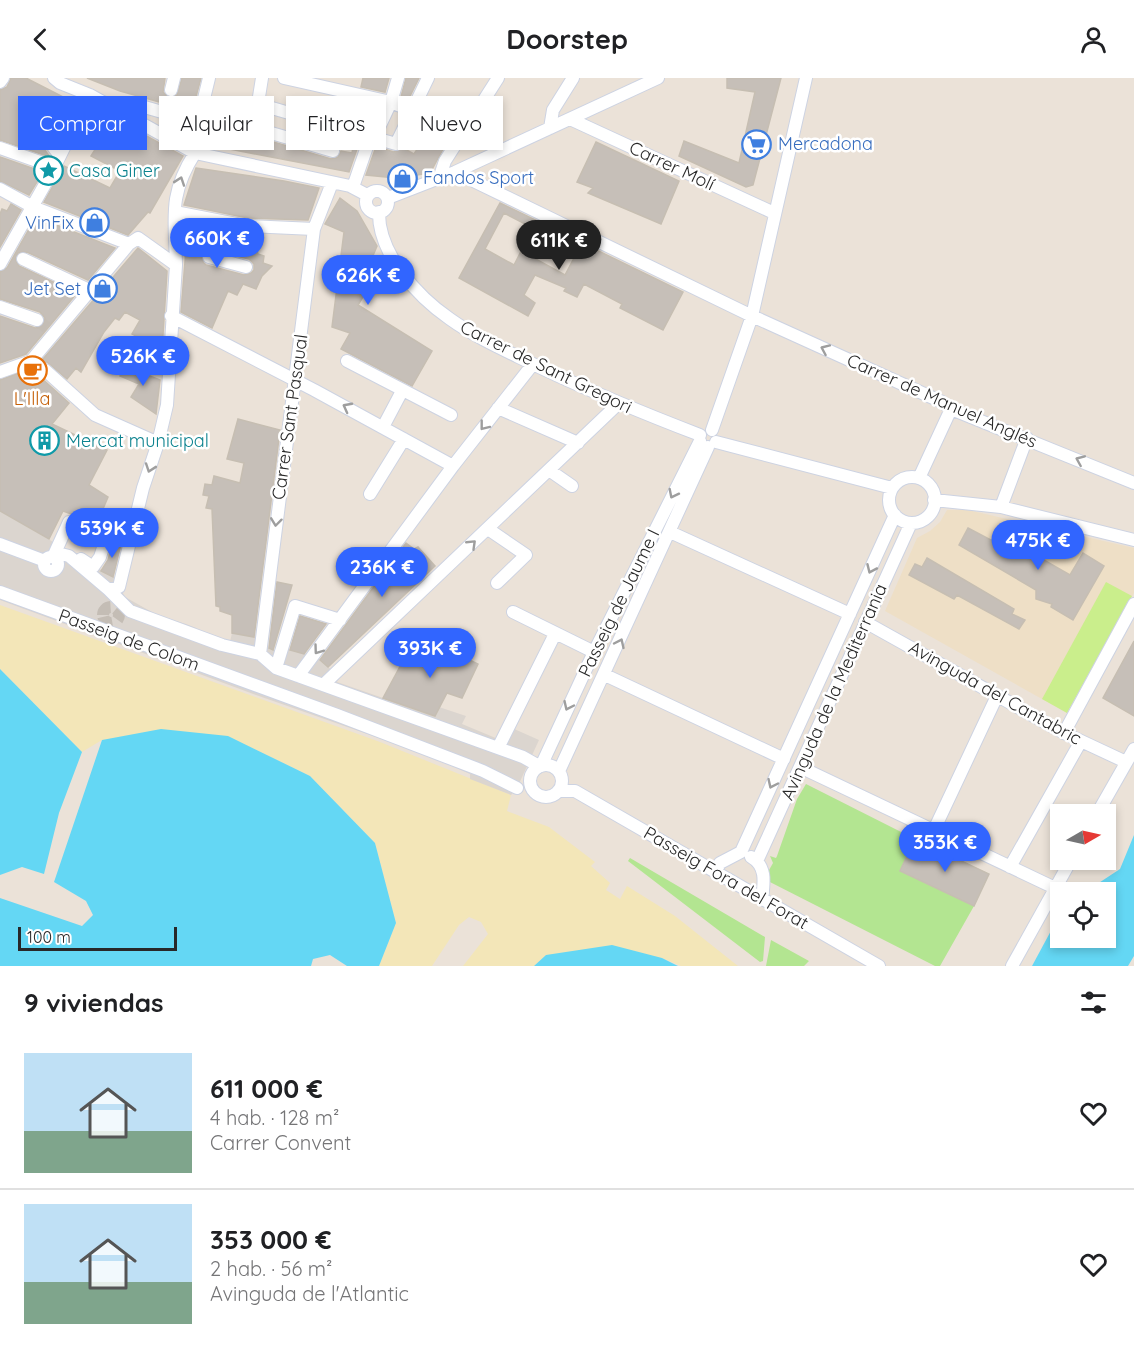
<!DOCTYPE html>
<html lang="es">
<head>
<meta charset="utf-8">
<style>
  body { margin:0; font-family:Quicksand,sans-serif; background:#f6f6f6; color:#202124; height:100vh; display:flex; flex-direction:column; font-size:22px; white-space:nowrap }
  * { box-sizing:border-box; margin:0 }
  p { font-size:20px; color:#757577 }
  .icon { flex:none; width:33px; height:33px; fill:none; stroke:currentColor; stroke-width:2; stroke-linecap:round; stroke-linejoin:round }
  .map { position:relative; height:888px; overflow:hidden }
  .sheet { display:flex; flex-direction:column; background:#fff; flex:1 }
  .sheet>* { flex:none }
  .top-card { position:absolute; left:18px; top:18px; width:600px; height:54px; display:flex; gap:12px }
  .needle { width:39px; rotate:81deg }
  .controls { position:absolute; left:1050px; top:726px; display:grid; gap:12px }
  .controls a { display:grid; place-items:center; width:66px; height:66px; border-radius:0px; background:#fff; box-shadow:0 3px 9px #0003; font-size:30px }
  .scale { position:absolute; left:18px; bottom:15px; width:159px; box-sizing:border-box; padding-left:6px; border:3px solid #282828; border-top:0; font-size:16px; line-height:21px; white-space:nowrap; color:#282828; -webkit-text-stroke:4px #fff; paint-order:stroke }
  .price { position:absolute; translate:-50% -51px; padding:0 14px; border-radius:21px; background:#3165ff; color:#fff; font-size:20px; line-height:39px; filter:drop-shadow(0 2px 3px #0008) }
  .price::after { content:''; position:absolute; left:50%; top:36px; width:18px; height:14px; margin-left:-9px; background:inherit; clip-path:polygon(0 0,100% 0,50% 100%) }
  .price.on { background:#222; color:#fff }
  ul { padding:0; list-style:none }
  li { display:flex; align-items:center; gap:18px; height:150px; padding:0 24px }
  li+li { border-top:2px solid #e0e0e0 }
  li span { display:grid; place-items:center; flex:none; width:168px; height:120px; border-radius:0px; color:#555 }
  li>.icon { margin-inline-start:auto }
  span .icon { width:72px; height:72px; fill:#fffc; stroke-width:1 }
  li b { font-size:26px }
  h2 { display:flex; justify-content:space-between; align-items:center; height:72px; padding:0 24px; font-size:26px }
  .pill { padding:0 21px; border-radius:0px; background:#fff; box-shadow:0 3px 9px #0003; font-size:21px; line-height:54px }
  .pill.on { background:#3165ff; color:#fff }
  header { display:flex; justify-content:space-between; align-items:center; height:78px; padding:0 24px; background:#fff; font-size:27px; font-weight:700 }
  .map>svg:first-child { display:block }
  .education { fill:#eedfc6 }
  .green { fill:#b3e591 }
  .sand { fill:#f3e6b8 }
  .pitch { fill:#caee8c }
  .plaza { fill:#dbd5cf }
  .water { fill:#64d7f4 }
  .building { fill:#c6bfb8; stroke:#c6beb2; stroke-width:1.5; fill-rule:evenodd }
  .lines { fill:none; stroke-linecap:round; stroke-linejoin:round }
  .minor-tunnel { stroke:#c4bdb5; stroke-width:12; stroke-dasharray:12 6; stroke-linecap:butt }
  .minor-casing { stroke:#cdd3e2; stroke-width:14 }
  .minor { stroke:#fff; stroke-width:12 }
  .oneway { stroke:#9e9e9e }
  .labels { text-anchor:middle; stroke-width:5; stroke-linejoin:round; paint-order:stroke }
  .shop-label { font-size:18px; fill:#366cbe; stroke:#fff; text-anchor:start }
  .street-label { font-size:18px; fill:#282828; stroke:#fff }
  .culture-label { font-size:18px; fill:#0d838f; stroke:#fff; text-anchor:start }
  .food-label { font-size:18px; fill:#c56008; stroke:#fff }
</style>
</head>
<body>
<header><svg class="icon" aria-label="back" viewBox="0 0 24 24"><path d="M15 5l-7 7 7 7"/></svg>Doorstep<svg class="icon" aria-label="person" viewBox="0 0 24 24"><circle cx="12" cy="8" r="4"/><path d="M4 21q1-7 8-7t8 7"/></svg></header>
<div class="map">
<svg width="1134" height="888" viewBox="0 0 1134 888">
  <rect width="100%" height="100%" fill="#ebe2d8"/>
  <path class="education" d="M947 432H968L1134 470V515L1067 635 885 533 917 460 930 453 940 444Z"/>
  <path class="green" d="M806 706 915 761 989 796 974 828 940 888H935L764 801 773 785 770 778 776 780 777 778 797 721Z
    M630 780 765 859 763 883 760 884 628 783Z
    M771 862 809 883 804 888H766Z"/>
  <path class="sand" d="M0 527 380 664 511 717 507 733 549 749 595 784 591 788 610 805 606 812 620 821 627 808 675 838 738 888H681L662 880 546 877 534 888H463L488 856 481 844 469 839 459 847 432 888H379L396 845 375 765 310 698 227 658 102 662 82 674 0 591Z"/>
  <path class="pitch" d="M1106 504 1132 518 1067 635 1042 621Z"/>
  <path class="plaza" d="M0 433 115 500 125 519 159 538 186 546 196 550V552L230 564 232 555 253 558 266 569 277 573 287 571 315 578 339 598 337 604 435 638 439 629 466 638 462 646 498 661 505 647 539 662 517 710 511 717 470 701V696L430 678 256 617 0 522Z"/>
  <path class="water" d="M0 591 82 674 59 735 44 796 22 789 0 797Z
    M161 651 228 658 310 698 375 765 396 845 379 888H347L330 877 313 881 311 888H0V820L82 848 93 837 86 823 54 804 102 662Z
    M1134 757V878L1128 888H1032L1060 836V860H1106V814H1085L1120 791Z
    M612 867 662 880 678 888H534L546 877Z"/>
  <path class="building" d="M11 0H26L73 24 53 55 32 33 24 31 19 37 21 45 34 57 50 79 0 62V12L7 9Z
    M87 0H165L163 14 170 20 177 17 182 0H201L192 33 120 13Z
    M363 0H389L385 14 361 9Z
    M406 0H419L408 22 401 19Z
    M727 0H781L753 107 746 109 679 78 684 63 739 85 755 14 727 10Z
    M339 21 379 30 370 49 324 36 325 28 337 31Z
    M101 33 183 78 150 135 148 134 128 157 44 124 64 88 110 110 120 93 91 78 98 67 94 65 102 50 94 46Z
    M223 56 253 58 331 81 338 79 341 73 352 75 353 69 357 71 349 94 219 69Z
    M424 61 443 71 430 95 396 100 366 97 376 69 394 74 403 70 414 76Z
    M596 64 679 103 661 146 588 115 593 110 577 104Z
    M0 79 43 94 29 117 0 103Z
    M196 90 284 103 319 110 308 142 248 140 184 127Z
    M340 120 357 133 377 168 362 204 369 209 358 227 432 273 412 308 341 271 350 255 332 249 344 154 325 146Z
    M500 125 550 149 543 162 539 160 530 178 565 197 582 165 683 214 663 252 620 230 622 226 584 206 577 219 564 213 566 210 535 197 524 217 535 225 528 238 459 200ZM504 135 533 150 514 187 485 171Z
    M11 126 21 132 0 169V136L2 131 7 133Z
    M36 139 115 170 88 202 27 174 18 175 15 181 19 188 77 215 26 276 0 285V238L35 250 42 249 45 244V240L40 234 0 221V194L7 190Z
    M184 144 254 157 252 170H256L258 176 264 178 263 185 272 188 262 198 256 211 243 206 237 217 228 213 212 250 181 234 186 171 184 167ZM207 171 249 181 254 186V192L251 195 244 197 206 187 203 184 201 177Z
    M138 170 167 193 162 272 132 256 140 242 125 234 119 242 115 240 104 254 81 294 76 290 67 301 47 284H42L37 290 39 298 69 325 52 346 107 372 89 407 108 419 97 445 63 433 49 461 0 433V302L37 288Z
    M129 285 140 288 137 293 160 302 156 336 131 319 139 306 120 298Z
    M238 341 280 352 254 559 232 555V537L220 533V529L216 528 212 431 206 430 209 418 203 417 205 406 212 407 214 398 240 405 244 385 227 381Z
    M968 450 1004 469 1012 457 1045 476 1042 481 1070 497 1083 475 1104 488 1073 542 1051 529 1052 526 1036 521V512L959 467Z
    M122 462 113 499 101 493 108 482 113 464Z
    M406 465 414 471 418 469 435 488 328 589 320 582Z
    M927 480 1014 531 1012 536 1025 542 1019 551 957 517 954 521 909 497 915 486 922 489Z
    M277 504 292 507 273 572 269 570Z
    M300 538 326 546 304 576 290 572Z
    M1134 563V638L1103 620Z
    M420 567 439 575 443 569 478 586 462 620 447 615 435 638 383 620 410 570 417 573Z
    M915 761 989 796 974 828 900 793Z"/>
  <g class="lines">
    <path class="minor-tunnel" d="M186 173 209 179
      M37 242 55 256
      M103 537a8 8 0 1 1 16 0a8 8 0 1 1-16 0Z"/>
    <defs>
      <path id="minor" d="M54 0 60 5 90 17 195 75 350 108 367 117
        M284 0 391 24 412 33
        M0 4 3 0
        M171 12 174 0
        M258 26 396 66 428 0
        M127 37 133 30 141 28 162 34 188 46 254 50 333 73
        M27 39 40 51 60 78
        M570 41 774 135
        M202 46 200 37 209 0
        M254 50 262 0
        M550 50 553 32 573 0
        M375 58 391 24 398 0
        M0 70 54 89
        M455 94 752 238 942 324 951 331 1134 405
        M439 101 445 83 498 0
        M353 109 371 57
        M0 111 33 129 129 166
        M366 124a11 11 0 1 1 22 0a11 11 0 1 1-22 0Z
        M388 120 455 94 658 0
        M175 134 247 148 314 151
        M379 134C378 176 418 219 450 241 478 261 509 274 539 289 592 314 645 336 700 357
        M209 179 246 189
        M23 181 91 213
        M0 186 53 92 90 17
        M0 229 37 242
        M171 238 314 312 453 388
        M347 283 451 337
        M45 292 95 337 158 365
        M0 294 31 283 129 166 138 160 176 187C175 140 168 117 195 75
        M498 330 578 365
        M383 349 402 313
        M712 352 752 238 806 0
        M716 364 892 410
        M549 392 572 408
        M889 422a23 23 0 1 1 46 0a23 23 0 1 1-46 0Z
        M919 400 951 331
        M370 416 404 361
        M934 422 1001 429 1134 462
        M1001 429 1027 360
        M488 451 526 477 497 505
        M670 454 850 536
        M0 466 45 483
        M44 486a7 7 0 1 1 14 0a7 7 0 1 1-14 0Z
        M53 479 69 444 107 457 132 452
        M55 479 61 476 69 478 109 512 119 509 143 410 158 365 167 327 176 187
        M81 481 93 489 100 479 107 457
        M109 512 130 533 222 567 260 576 276 590 523 679 539 688
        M0 514 337 637 483 693 517 710
        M513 534 594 574
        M865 544 1064 655 1126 684
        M260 576 314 151 332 105
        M276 590 295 528 340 542
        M605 597 784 681
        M298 598 453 388 533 286
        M323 607 618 326
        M1064 655 1134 526
        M498 670 555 556
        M530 703a16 16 0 1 1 32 0a16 16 0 1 1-32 0Z
        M541 688 594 574 700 363
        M800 689 1055 810
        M559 693 708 369
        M558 713H575L879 888
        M1097 736 1134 671
        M934 752 997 618
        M751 779C767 788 764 805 762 821
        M757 783 911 445
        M1010 789 1081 663
        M715 794 720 785 741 774 895 437
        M1012 888 1071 782"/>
    </defs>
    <use href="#minor" class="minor-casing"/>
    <use href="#minor" class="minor"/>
  </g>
  <defs><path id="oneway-chevron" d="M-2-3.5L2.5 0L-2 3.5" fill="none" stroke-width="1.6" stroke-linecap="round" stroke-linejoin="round" transform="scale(1.5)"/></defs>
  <g class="oneway">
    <use href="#oneway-chevron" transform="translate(180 103) rotate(-71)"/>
    <use href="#oneway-chevron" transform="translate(825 271) rotate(-156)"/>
    <use href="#oneway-chevron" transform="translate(347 329) rotate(-152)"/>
    <use href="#oneway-chevron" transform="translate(484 348) rotate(128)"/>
    <use href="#oneway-chevron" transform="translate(1080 382) rotate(-157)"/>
    <use href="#oneway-chevron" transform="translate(150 390) rotate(109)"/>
    <use href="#oneway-chevron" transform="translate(673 416) rotate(117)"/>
    <use href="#oneway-chevron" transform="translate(276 444) rotate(97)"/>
    <use href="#oneway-chevron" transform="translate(472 466) rotate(-44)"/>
    <use href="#oneway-chevron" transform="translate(871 491) rotate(114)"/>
    <use href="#oneway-chevron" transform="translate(620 565) rotate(-65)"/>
    <use href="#oneway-chevron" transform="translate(318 572) rotate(126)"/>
    <use href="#oneway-chevron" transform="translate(568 628) rotate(115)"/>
    <use href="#oneway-chevron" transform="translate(772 706) rotate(115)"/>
  </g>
  <defs>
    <symbol id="supermarket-ring" viewBox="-11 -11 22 22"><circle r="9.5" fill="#fff" stroke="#3f7fe0" stroke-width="1.5"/><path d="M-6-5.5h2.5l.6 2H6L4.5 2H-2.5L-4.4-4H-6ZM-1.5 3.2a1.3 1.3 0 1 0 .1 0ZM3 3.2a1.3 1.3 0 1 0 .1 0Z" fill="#3f7fe0"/></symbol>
    <symbol id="sight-ring" viewBox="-11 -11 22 22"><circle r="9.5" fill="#fff" stroke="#0f9aa8" stroke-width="1.5"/><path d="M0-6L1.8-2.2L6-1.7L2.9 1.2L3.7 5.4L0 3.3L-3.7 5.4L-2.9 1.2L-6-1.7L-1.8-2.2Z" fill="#0f9aa8"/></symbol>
    <symbol id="shop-ring" viewBox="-11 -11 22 22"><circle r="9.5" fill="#fff" stroke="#3f7fe0" stroke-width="1.5"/><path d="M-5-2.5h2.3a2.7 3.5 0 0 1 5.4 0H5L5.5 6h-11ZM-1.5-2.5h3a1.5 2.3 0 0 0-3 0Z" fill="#3f7fe0"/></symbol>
    <symbol id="cafe-ring" viewBox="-11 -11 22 22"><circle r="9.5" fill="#fff" stroke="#e8710a" stroke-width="1.5"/><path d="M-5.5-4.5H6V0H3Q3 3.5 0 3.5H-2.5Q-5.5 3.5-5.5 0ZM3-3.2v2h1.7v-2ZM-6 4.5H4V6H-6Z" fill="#e8710a"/></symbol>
    <symbol id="building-ring" viewBox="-11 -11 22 22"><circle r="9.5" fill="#fff" stroke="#0f9aa8" stroke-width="1.5"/><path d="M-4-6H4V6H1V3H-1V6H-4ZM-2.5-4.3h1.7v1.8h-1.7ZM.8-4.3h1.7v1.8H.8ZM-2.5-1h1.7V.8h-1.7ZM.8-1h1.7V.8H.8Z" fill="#0f9aa8"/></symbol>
  </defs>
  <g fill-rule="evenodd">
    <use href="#supermarket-ring" x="740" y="50" width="33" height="33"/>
    <use href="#sight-ring" x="32" y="76" width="33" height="33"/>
    <use href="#shop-ring" x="386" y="84" width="33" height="33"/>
    <use href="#shop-ring" x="78" y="128" width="33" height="33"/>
    <use href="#shop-ring" x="86" y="194" width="33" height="33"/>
    <use href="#cafe-ring" x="16" y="276" width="33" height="33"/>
    <use href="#building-ring" x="28" y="346" width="33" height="33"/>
  </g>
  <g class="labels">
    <g class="shop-label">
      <text x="778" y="72">Mercadona</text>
      <text x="423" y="106">Fandos Sport</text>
      <text x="74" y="151" text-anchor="end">VinFix</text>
      <text x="81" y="217" text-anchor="end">Jet Set</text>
    </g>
    <g class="street-label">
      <text transform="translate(672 88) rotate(25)" y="6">Carrer Molí</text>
      <text transform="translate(546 289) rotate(26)" y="6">Carrer de Sant Gregori</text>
      <text transform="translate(942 323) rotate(24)" y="6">Carrer de Manuel Anglés</text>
      <text transform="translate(290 339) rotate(-82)" y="6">Carrer Sant Pasqual</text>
      <text transform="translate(619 525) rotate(-64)" y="6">Passeig de Jaume I</text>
      <text transform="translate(129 562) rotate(20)" y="6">Passeig de Colom</text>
      <text transform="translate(834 614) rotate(-66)" y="6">Avinguda de la Mediterrania</text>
      <text transform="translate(995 615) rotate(29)" y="6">Avinguda del Cantabric</text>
      <text transform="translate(726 800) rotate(30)" y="6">Passeig Fora del Forat</text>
    </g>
    <g class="culture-label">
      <text x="69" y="99">Casa Giner</text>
      <text x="66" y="369">Mercat municipal</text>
    </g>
    <g class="food-label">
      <text x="32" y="327">L'Illa</text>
    </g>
  </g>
</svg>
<div class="controls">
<a><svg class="needle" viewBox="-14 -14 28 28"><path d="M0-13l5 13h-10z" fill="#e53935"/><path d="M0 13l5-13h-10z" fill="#757577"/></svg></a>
<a><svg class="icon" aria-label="locate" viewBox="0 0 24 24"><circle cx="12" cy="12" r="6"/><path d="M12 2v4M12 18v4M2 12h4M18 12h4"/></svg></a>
</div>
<div class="scale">100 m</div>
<b class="price" style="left:217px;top:191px">660K €</b>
<b class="price on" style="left:559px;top:193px">611K €</b>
<b class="price" style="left:368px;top:228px">626K €</b>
<b class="price" style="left:143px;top:309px">526K €</b>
<b class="price" style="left:112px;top:481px">539K €</b>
<b class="price" style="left:1038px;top:493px">475K €</b>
<b class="price" style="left:382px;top:520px">236K €</b>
<b class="price" style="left:430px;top:601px">393K €</b>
<b class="price" style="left:945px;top:795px">353K €</b>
<div class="top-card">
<a class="pill on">Comprar</a>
<a class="pill">Alquilar</a>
<a class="pill">Filtros</a>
<a class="pill">Nuevo</a>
</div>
</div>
<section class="sheet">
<h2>9 viviendas<svg class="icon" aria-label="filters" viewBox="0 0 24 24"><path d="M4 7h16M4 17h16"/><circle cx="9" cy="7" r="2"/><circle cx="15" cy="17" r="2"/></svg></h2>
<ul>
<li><span style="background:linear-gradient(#bfe0f5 65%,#7fa58c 0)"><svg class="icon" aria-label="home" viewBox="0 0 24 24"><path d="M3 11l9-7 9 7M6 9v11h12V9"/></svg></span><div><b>611 000 €</b><p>4 hab. · 128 m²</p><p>Carrer Convent</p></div><svg class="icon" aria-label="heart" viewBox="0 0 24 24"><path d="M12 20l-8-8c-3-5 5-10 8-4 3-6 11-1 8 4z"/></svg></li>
<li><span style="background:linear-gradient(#bfe0f5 65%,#7fa58c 0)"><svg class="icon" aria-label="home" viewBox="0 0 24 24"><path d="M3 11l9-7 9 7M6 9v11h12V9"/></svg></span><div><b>353 000 €</b><p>2 hab. · 56 m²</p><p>Avinguda de l'Atlantic</p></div><svg class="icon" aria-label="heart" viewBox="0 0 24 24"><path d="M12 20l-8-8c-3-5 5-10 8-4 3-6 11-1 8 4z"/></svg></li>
</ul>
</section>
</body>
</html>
